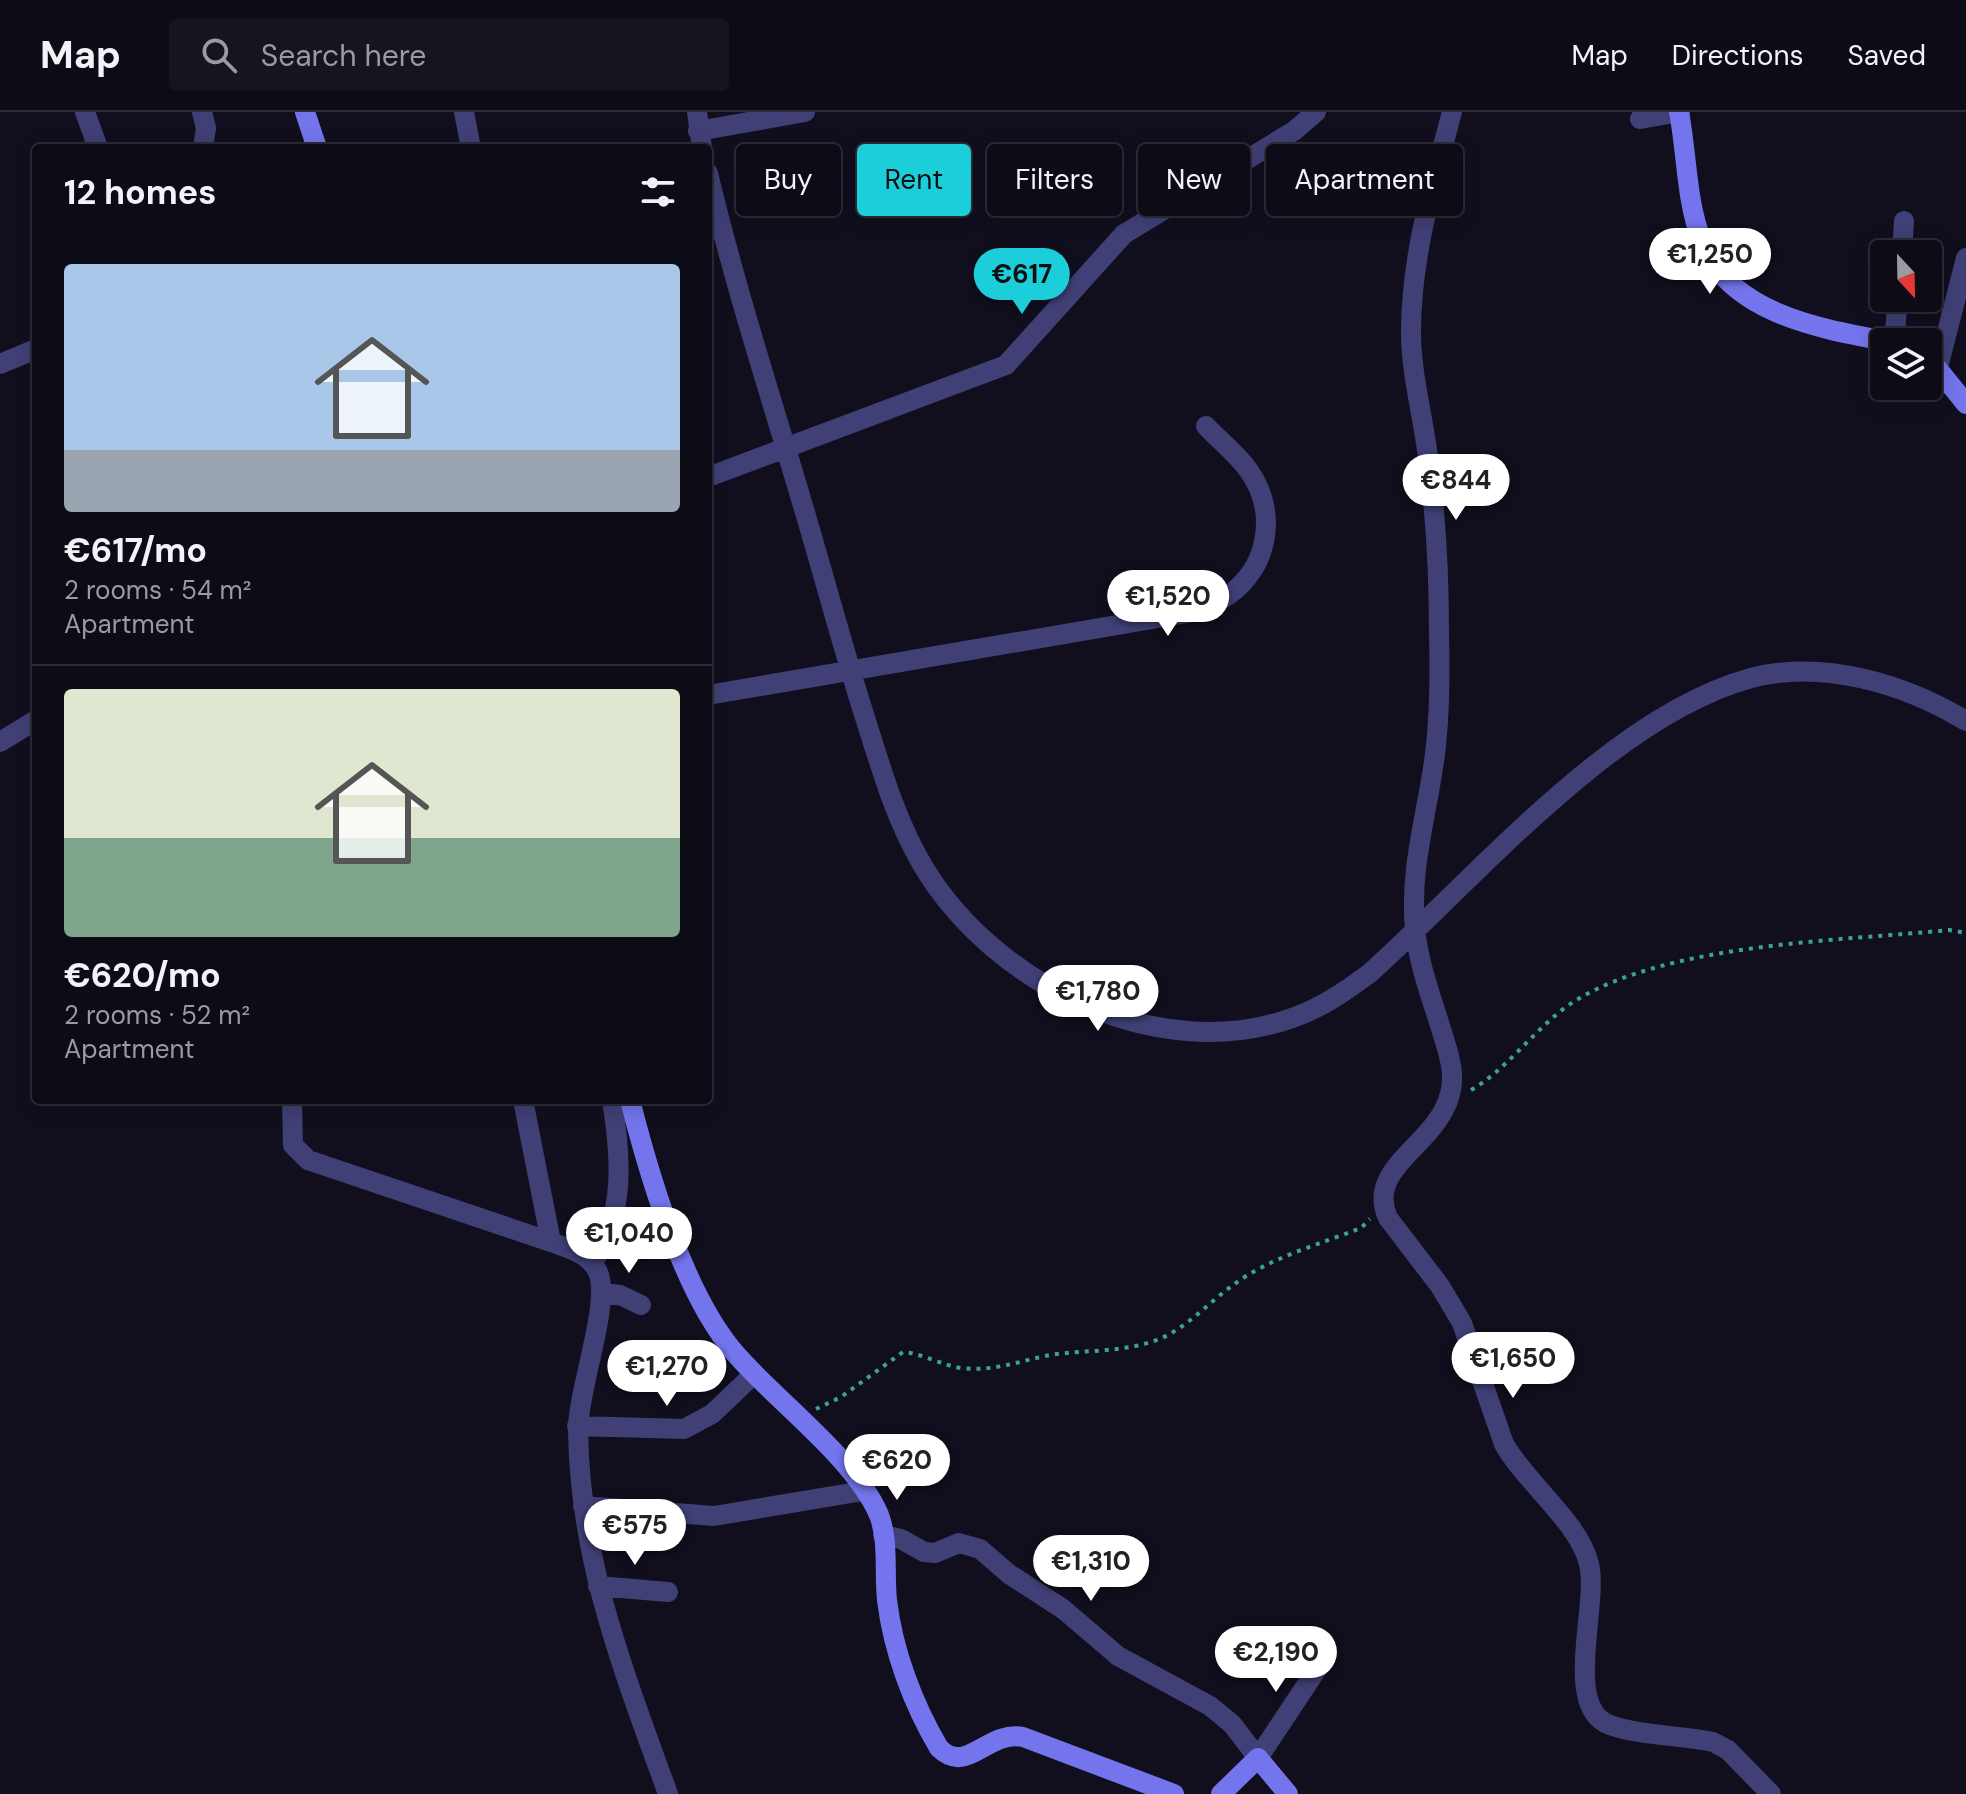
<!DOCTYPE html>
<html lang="en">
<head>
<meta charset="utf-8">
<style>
  body { margin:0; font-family:"DM Sans",sans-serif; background:#16141f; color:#f1f3f6; height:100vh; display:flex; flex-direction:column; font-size:30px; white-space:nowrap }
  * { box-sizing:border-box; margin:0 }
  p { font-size:26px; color:#9a9ba1 }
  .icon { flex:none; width:44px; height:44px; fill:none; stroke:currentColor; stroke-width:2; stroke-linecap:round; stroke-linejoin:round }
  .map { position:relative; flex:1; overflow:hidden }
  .sheet { position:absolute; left:32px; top:32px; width:680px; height:960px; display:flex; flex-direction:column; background:#0d0b16; border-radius:8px; box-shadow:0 4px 20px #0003,0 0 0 2px #2d2b35 }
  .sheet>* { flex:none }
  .guide { position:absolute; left:736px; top:32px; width:760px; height:72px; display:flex; gap:16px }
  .needle { width:52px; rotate:158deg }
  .tools { position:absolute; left:1870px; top:128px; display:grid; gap:16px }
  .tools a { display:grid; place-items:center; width:72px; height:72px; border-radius:8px; background:#0d0b16; box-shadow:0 4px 20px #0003,0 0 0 2px #2d2b35; font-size:40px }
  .price { position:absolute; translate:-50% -68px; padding:0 18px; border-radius:28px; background:#fff; color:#222; font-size:26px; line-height:52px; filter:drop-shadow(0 2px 4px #0008) }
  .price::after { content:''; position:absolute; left:50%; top:48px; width:24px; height:18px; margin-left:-12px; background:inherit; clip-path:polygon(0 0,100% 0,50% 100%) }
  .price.on { background:#1ccdda; color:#111 }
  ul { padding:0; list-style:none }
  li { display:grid; align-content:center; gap:16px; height:424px; padding:0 32px }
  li+li { border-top:2px solid #2d2b35 }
  li span { display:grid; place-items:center; height:248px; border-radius:8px; color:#555 }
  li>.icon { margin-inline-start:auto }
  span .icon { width:144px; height:144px; fill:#fffc; stroke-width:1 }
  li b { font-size:34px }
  h2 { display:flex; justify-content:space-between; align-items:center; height:96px; padding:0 32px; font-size:34px }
  .chip { padding:0 28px; border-radius:8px; background:#0d0b16; box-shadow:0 4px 20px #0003,0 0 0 2px #2d2b35; font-size:28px; line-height:72px }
  .chip.on { background:#1ccdda; color:#111 }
  header { display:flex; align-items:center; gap:48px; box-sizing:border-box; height:112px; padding:0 40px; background:#0d0b16; border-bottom:2px solid #2d2b35 }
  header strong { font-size:38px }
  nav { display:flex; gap:44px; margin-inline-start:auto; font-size:28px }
  .search { width:560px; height:72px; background:#16141f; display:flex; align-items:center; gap:20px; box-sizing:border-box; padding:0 28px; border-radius:8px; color:#9a9ba1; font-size:30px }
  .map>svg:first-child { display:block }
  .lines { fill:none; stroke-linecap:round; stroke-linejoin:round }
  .path { stroke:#3ca299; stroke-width:4; stroke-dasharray:4 6; stroke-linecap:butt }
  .street { stroke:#404077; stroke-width:20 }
  .secondary { stroke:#7475ed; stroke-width:20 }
</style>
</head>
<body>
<header>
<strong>Map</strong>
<div class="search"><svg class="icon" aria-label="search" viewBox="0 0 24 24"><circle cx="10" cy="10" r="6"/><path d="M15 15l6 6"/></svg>Search here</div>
<nav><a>Map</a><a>Directions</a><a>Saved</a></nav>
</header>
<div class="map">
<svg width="1966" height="1682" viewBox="0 0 1966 1682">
  <rect width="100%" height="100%" fill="#110f1e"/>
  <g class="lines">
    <path class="path" d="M1471 978C1511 955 1538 911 1578 887 1673 831 1839 829 1949 818L1966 821
      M816 1297 841 1285 903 1240C924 1242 941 1253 961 1256 999 1260 1022 1247 1057 1242 1089 1238 1122 1240 1154 1229 1184 1219 1208 1191 1233 1173 1269 1146 1320 1132 1361 1116L1370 1107"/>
    <path class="street" d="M85 0 98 36
      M202 0 206 16 203 36
      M464 0 471 36
      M697 0 702 36
      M1452 0C1433 72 1411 144 1411 220 1411 262 1423 304 1428 345 1436 403 1439 462 1439 521 1440 561 1440 602 1435 642 1428 699 1409 757 1415 816 1419 859 1438 902 1449 944 1472 1026 1360 1044 1388 1106L1440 1174 1462 1211 1504 1332C1526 1371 1579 1410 1589 1452 1599 1494 1562 1596 1610 1613 1641 1624 1680 1623 1713 1630L1728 1638 1771 1682
      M1640 7 1680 0
      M698 19 805 0
      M708 61C737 184 778 306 813 428 831 490 848 553 868 615 883 663 897 710 923 754 994 873 1160 955 1295 905 1323 895 1347 878 1370 861 1477 765 1612 604 1751 566 1823 547 1905 572 1966 609
      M1902 142 1904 109
      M1894 230 1898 186
      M0 252 36 237
      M1938 255 1966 146
      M708 365 1006 253 1124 122 1294 19 1316 0
      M708 583 1187 501C1200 495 1216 492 1227 484 1269 456 1278 400 1249 359 1238 343 1220 329 1206 314
      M0 630 36 608
      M292 988 293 1033 308 1048 551 1130C567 1136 588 1141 597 1158 613 1186 577 1280 578 1319 580 1451 624 1560 668 1682
      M523 988 551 1130
      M592 1151C626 1103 621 1044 612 988
      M602 1181 620 1183 641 1193
      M577 1314 684 1317 712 1302 754 1262
      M583 1394 714 1404 863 1379
      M883 1423 901 1427 924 1440 935 1441 959 1431 980 1437 1009 1462 1063 1497 1118 1544 1210 1594 1232 1612 1258 1646 1327 1542
      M598 1474 668 1480"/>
    <path class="secondary" d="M305 0 317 36
      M1679 0C1687 42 1686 87 1701 127 1727 202 1822 217 1891 230
      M1928 245 1966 292
      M630 988C649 1063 684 1181 734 1240 775 1288 855 1346 879 1403 889 1429 884 1461 887 1488 893 1539 913 1592 939 1636 967 1664 987 1618 1023 1625L1174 1682
      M1221 1682 1258 1646 1288 1682"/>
  </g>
</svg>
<div class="tools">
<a><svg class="needle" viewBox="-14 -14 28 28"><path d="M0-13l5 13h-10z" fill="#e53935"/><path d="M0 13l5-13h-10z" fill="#9a9ba1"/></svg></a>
<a><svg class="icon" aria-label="layers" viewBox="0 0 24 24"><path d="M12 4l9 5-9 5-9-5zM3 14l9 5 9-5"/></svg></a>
</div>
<b class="price" style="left:1710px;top:184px">€1,250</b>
<b class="price on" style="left:1022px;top:204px">€617</b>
<b class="price" style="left:1456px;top:410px">€844</b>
<b class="price" style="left:1168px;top:526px">€1,520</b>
<b class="price" style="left:1098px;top:921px">€1,780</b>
<b class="price" style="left:629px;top:1163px">€1,040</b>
<b class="price" style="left:1513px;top:1288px">€1,650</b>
<b class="price" style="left:667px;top:1296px">€1,270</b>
<b class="price" style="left:897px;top:1390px">€620</b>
<b class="price" style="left:635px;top:1455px">€575</b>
<b class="price" style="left:1091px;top:1491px">€1,310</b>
<b class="price" style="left:1276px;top:1582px">€2,190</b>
<div class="guide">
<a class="chip">Buy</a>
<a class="chip on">Rent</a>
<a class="chip">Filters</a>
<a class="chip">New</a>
<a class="chip">Apartment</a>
</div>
<section class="sheet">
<h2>12 homes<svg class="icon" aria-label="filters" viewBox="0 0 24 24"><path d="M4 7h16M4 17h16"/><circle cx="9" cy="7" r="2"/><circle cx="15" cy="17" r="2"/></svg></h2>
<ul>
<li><span style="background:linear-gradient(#a9c7e8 75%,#9aa5b1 0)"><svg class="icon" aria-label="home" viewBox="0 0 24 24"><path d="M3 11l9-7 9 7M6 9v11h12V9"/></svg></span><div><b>€617/mo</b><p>2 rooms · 54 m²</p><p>Apartment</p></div></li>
<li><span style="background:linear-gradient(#dfe7d0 60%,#7fa58c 0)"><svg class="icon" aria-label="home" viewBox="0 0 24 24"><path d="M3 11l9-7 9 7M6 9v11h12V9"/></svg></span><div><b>€620/mo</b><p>2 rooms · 52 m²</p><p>Apartment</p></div></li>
</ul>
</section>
</div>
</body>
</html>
